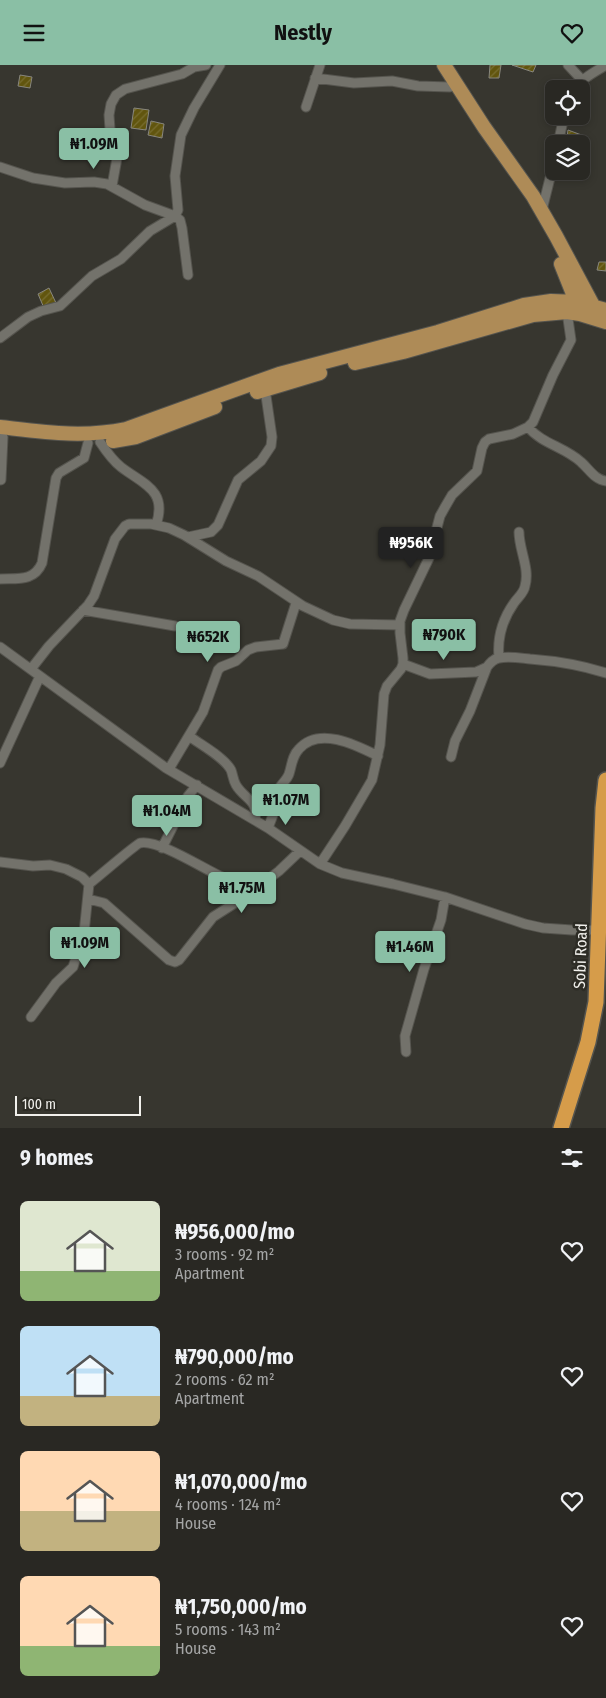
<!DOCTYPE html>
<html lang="en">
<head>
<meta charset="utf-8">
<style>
  body { margin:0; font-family:"Fira Sans Condensed",sans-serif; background:#31302b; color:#f1f3f6; height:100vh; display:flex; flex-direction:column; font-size:19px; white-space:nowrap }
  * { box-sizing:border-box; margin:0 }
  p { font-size:16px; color:#a5a6a6 }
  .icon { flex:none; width:28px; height:28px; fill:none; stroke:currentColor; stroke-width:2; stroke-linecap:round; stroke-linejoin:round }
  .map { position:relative; height:1063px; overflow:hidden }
  .panel { display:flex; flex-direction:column; background:#292823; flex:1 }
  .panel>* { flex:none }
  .tools { position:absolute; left:545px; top:15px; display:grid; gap:10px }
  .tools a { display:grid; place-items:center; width:45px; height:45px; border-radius:8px; background:#292823; box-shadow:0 2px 8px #0003,0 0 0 1px #454441; font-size:25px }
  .scale { position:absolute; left:15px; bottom:12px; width:126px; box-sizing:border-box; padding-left:5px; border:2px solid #f1f0ec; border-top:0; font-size:14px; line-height:18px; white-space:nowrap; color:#f1f0ec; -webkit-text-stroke:4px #2d2c25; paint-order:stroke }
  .price { position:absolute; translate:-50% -42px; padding:0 11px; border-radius:5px; background:#8abfa5; color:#111; font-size:16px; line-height:32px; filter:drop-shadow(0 1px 2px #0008) }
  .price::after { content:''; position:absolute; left:50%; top:30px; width:15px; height:11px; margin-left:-8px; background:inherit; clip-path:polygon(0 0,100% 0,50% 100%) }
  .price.selected { background:#222; color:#fff }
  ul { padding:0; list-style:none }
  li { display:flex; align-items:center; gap:15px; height:125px; padding:0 20px }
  li span { display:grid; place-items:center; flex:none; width:140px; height:100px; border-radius:8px; color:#555 }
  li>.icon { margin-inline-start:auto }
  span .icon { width:60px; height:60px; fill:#fffc; stroke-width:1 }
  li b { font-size:21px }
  h2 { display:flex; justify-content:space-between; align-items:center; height:60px; padding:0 20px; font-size:21px }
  header { display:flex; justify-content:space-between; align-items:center; height:65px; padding:0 20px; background:#8abfa5; color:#111; font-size:22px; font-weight:700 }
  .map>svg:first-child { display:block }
  .building { fill:url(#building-hatch); stroke:#87867e }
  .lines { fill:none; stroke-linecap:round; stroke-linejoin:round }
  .street-casing { stroke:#55544e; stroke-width:11 }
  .primary-casing { stroke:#55544e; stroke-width:16 }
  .highway-casing { stroke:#55544e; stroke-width:18 }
  .street { stroke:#73726b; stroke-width:9 }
  .primary { stroke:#ae8b57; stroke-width:14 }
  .highway { stroke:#d69c4a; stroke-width:15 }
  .labels { text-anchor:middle; stroke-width:5; stroke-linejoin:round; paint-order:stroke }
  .street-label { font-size:16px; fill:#f1f0ec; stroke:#2d2c25 }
</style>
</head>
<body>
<header><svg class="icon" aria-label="menu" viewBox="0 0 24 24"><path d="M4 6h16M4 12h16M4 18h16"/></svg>Nestly<svg class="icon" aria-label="heart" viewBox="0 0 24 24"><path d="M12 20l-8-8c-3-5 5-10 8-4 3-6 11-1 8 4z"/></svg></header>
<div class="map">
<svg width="606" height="1063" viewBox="0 0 606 1063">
  <defs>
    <pattern id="building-hatch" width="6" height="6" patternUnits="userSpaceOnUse" patternTransform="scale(1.25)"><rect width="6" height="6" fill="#61550e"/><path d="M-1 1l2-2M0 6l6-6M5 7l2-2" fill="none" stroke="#786e31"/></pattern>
  </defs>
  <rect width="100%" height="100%" fill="#37362f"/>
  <path class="building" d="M490 0H501L499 13H489Z
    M512 0H536L533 7Z
    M20 10 32 12 30 23 18 21Z
    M570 17 569 24H554V18Z
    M134 43 149 45 146 65 131 63Z
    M151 56 164 59 162 73 148 70Z
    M568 65 587 72 582 85 581 79H566Z
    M599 197H606V206L597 205Z
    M49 223 56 238 44 243 38 229Z"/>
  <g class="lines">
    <defs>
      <path id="street" d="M568 0 582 15
        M315 13 354 18 392 16 418 21 450 22
        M575 24C582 13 595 7 606 0
        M306 42 320 0
        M558 79 564 51
        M0 102 33 113 65 118 94 117 107 119 145 140 175 151 180 155 182 163 188 210
        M112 121 119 82 118 76 110 64 109 50 111 39 116 30 125 24 182 9 194 2 206 0
        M542 145 554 97
        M0 273 28 252 41 246 60 241 92 211 121 194 150 166 175 151 178 145 175 111 181 70 194 43 220 0
        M528 362C542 379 565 382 581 397 589 404 595 415 606 416
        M100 377C106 386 112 395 121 402 143 419 168 425 156 460
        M1 415 3 372
        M188 472 211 467 218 460 238 415 261 396 271 381 272 372 265 324
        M0 514C17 513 34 517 42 498L56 413 59 408 84 393 88 378
        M83 545 175 561
        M0 582 166 703 268 763 320 799 342 808 393 819 445 832 525 859 543 863 572 865H603
        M499 593C497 572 502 555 514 538 518 532 524 528 525 521 530 503 519 485 519 467
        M403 599 430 609 476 607 487 602
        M31 604 49 581 88 540 94 531 115 474 125 461 129 459H151L169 463 184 470 226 496 258 511 303 541 333 555 350 559 400 560
        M189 671C201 680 224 692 231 705 233 710 233 715 236 720 244 734 259 735 255 755
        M451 692 455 676 470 646 487 602C490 598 493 594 499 593 509 591 520 593 530 594 556 596 581 600 606 608
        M0 698 40 611
        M169 704 203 647 218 605 221 602 236 596 248 585 256 582 283 579 296 538
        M268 763C271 755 274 748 276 741 277 736 276 730 278 725 281 719 287 715 289 709 292 700 292 691 299 684 319 661 356 680 378 691
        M162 783 188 731 197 720
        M0 797 33 801 50 800 66 804 82 812 89 819 84 868 73 902 56 918 31 952
        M320 799 345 761 372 715 380 680 384 629 387 621 401 604 403 599V593L400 568V556L404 545 429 493 440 451 445 442 452 430 477 406 482 383 485 377 489 374 513 369 528 362 533 357 553 310 571 275 567 247
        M89 819C96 814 136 779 140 778 158 774 204 804 222 812 233 816 244 820 254 825
        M88 834 104 838 169 895 175 897 179 895 213 852 249 829 279 806 300 786
        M406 987 405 971 424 904 441 855 445 832"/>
      <path id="primary" d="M444 0 484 62 533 131 556 171 596 246
        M561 199 579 244
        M355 298 403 287 533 250 567 247 580 249 606 257
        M257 327 320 308
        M0 362C44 367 82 373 126 364L279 309 438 267 524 240 551 236 577 237 606 245
        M113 376 136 372 215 342"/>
      <path id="highway" d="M561 1063 588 977 596 937 603 743 606 715"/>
    </defs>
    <use href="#street" class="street-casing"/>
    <use href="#primary" class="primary-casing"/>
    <use href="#highway" class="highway-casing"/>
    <use href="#street" class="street"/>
    <use href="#primary" class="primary"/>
    <use href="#highway" class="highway"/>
  </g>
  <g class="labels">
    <g class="street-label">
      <text transform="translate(580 891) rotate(-88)" y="6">Sobi Road</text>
    </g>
  </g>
</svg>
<div class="tools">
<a><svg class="icon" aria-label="locate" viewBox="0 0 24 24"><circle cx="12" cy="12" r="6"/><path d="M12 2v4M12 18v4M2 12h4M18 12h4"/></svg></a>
<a><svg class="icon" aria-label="layers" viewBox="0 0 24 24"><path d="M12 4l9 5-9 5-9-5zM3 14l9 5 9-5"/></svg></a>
</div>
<div class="scale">100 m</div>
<b class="price" style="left:94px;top:105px">₦1.09M</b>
<b class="price selected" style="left:411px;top:504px">₦956K</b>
<b class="price" style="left:444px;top:596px">₦790K</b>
<b class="price" style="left:208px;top:598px">₦652K</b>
<b class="price" style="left:286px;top:761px">₦1.07M</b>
<b class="price" style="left:167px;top:772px">₦1.04M</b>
<b class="price" style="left:242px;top:849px">₦1.75M</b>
<b class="price" style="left:85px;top:904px">₦1.09M</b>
<b class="price" style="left:410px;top:908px">₦1.46M</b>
</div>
<section class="panel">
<h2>9 homes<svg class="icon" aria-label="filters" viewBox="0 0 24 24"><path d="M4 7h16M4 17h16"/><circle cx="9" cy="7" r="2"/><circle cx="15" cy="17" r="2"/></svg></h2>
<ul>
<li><span style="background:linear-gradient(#dfe7d0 70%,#8fb573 0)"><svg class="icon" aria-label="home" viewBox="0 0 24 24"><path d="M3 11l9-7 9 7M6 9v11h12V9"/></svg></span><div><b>₦956,000/mo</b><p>3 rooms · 92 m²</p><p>Apartment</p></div><svg class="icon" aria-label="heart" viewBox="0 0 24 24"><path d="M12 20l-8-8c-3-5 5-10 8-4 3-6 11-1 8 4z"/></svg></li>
<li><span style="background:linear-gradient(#bfe0f5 70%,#c2b280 0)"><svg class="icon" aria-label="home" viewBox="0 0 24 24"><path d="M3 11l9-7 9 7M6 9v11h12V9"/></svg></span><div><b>₦790,000/mo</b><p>2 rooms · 62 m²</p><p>Apartment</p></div><svg class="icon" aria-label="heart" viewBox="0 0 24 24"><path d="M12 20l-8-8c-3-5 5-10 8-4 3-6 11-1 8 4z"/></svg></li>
<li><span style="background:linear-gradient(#ffd9b3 60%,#c2b280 0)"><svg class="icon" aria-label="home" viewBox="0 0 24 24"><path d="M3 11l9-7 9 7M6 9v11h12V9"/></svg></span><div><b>₦1,070,000/mo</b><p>4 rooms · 124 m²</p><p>House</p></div><svg class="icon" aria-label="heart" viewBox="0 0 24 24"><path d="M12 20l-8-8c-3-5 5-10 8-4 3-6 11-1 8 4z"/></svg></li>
<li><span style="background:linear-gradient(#ffd9b3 70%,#8fb573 0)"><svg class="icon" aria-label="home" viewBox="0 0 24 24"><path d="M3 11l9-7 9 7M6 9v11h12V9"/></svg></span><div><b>₦1,750,000/mo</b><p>5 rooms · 143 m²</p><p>House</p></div><svg class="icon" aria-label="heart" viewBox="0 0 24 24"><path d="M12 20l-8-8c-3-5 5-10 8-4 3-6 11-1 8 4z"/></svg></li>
</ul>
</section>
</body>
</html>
